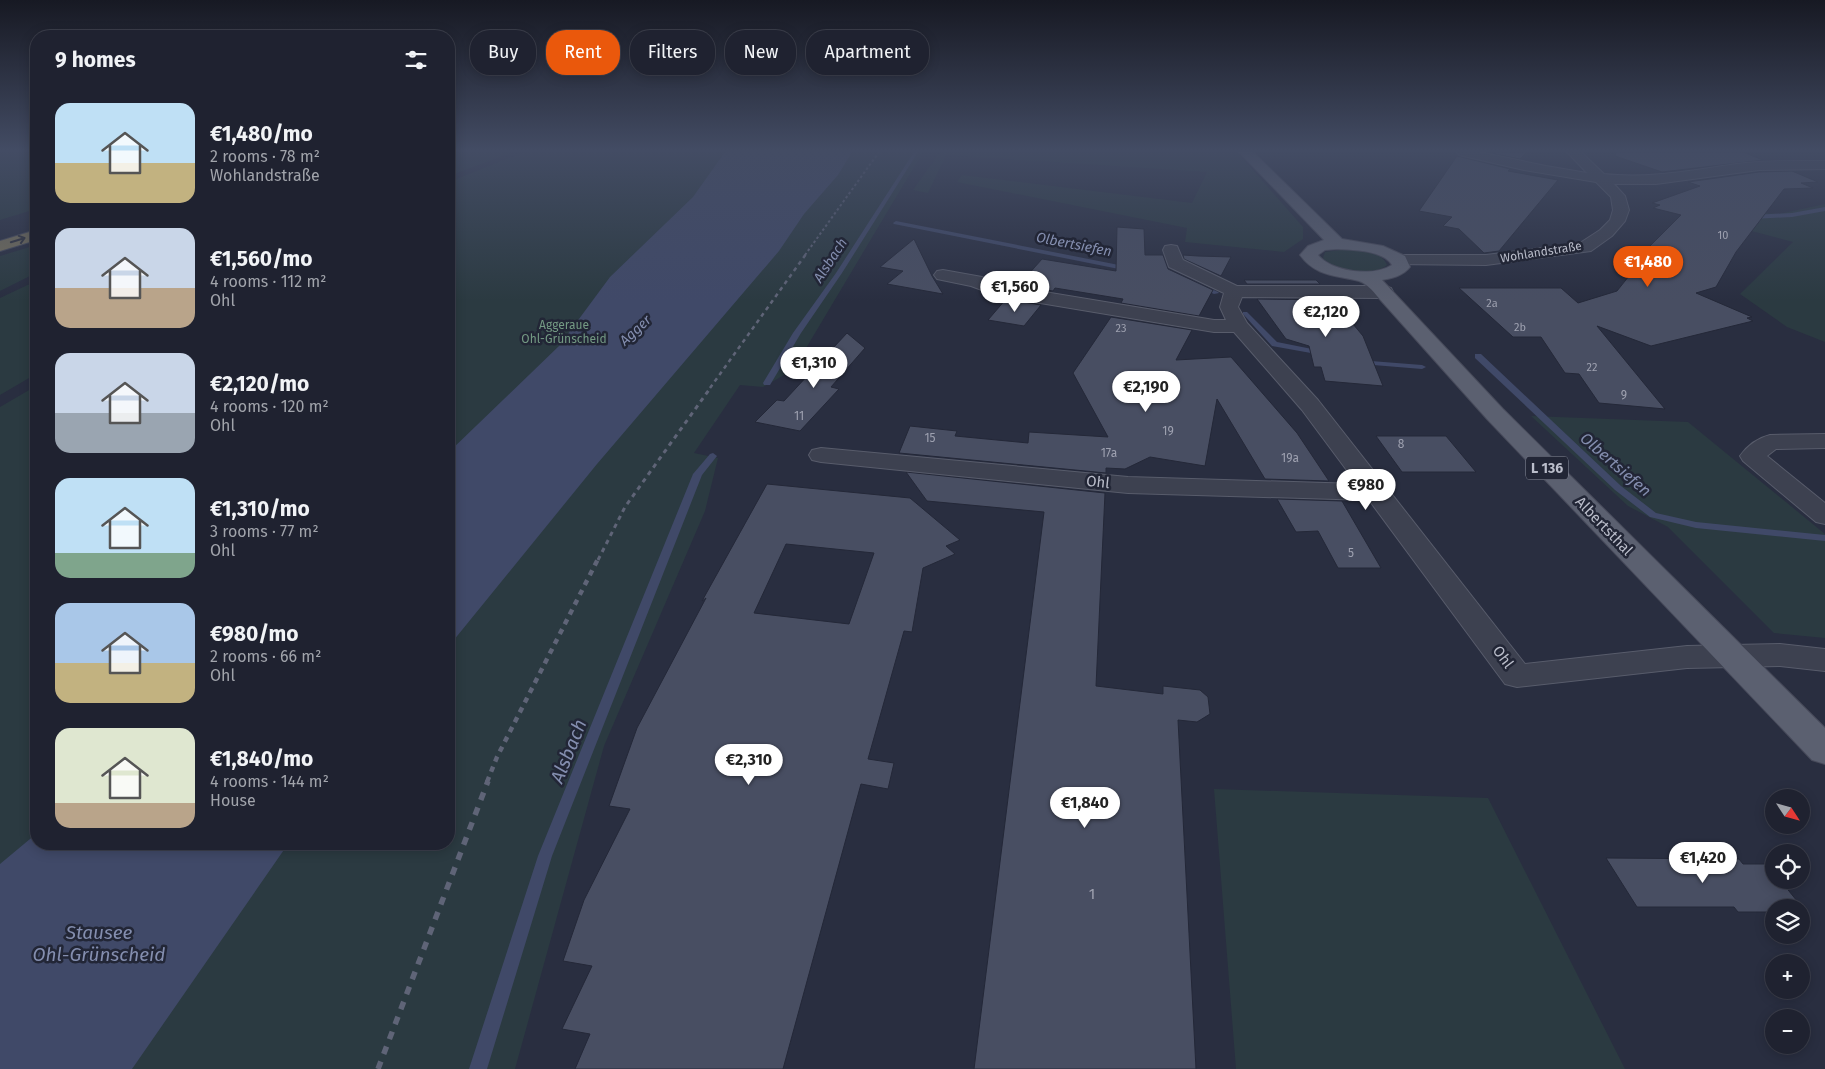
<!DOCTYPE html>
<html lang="en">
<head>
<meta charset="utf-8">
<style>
  body { margin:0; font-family:"Fira Sans",sans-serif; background:#2c2f3c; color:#f1f3f6; height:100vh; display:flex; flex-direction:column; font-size:19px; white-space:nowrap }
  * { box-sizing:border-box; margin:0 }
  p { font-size:16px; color:#a1a4ab }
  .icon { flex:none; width:28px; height:28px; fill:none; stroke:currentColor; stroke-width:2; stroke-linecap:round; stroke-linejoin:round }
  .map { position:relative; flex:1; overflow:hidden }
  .side { position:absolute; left:30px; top:30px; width:425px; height:820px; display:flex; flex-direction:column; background:#1f2230; border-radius:20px; box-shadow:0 2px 12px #0003,0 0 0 1px #3c3f4c }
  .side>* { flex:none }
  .banner { position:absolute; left:470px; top:30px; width:475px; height:45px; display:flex; gap:10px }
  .needle { width:32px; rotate:126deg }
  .tools { position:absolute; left:1765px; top:789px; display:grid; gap:10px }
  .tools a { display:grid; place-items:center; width:45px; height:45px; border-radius:50%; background:#1f2230; box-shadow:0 2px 12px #0003,0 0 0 1px #3c3f4c; font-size:25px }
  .price { position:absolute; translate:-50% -42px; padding:0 11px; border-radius:18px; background:#fff; color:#222; font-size:16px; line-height:32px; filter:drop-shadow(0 1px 2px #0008) }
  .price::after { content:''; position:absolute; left:50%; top:30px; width:15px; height:11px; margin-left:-8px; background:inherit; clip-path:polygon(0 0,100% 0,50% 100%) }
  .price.current { background:#ea580c; color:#fff }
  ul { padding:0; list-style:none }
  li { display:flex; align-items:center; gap:15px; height:125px; padding:0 25px }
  li span { display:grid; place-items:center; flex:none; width:140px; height:100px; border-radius:15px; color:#555 }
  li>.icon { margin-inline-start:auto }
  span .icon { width:60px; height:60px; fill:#fffc; stroke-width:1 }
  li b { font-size:21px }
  h2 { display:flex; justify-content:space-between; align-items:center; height:60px; padding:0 25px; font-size:21px }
  .pill { padding:0 18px; border-radius:20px; background:#1f2230; box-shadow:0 2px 12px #0003,0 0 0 1px #3c3f4c; font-size:18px; line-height:45px }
  .pill.current { background:#ea580c; color:#fff }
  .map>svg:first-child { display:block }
  .green { fill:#2b3a41 }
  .water { fill:#404968 }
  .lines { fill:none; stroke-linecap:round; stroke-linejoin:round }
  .stream { fill:#404968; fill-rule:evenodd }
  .building { fill:#484e62; stroke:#242838; fill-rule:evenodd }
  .minor-casing { stroke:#585c6b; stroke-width:2 }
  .primary-casing { stroke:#474a5a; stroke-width:2 }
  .motorway-casing { stroke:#454958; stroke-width:2 }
  .minor { fill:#3d4150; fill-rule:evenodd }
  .primary { fill:#5b6070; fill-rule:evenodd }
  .motorway { fill:#76705b; fill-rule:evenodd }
  .rail-far4 { stroke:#5f6477; stroke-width:2; stroke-dasharray:2.5 2.5; stroke-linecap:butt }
  .rail-far3 { stroke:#5f6477; stroke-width:2.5; stroke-dasharray:4 4; stroke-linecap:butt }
  .rail-far2 { stroke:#5f6477; stroke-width:3; stroke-dasharray:4.5 4.5; stroke-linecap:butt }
  .rail-far1 { stroke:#5f6477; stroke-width:4.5; stroke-dasharray:5.5 5.5; stroke-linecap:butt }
  .rail { stroke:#5f6477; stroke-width:5.5; stroke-dasharray:8 8; stroke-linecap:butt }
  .oneway { stroke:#2f313c }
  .labels { text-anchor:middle; stroke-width:5; stroke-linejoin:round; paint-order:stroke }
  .far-number-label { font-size:11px; fill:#9ea1b0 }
  .far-street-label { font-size:12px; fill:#babdca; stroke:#222636 }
  .far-park-label { font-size:12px; fill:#739983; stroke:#222636 }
  .number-label { font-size:12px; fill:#9ea1b0 }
  .far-water-label { font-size:14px; font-style:italic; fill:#848eaf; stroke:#222636 }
  .shield { fill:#222636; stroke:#8c909e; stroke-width:1 }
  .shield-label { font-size:14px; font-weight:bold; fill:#babdca }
  .street-label { font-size:15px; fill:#babdca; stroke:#222636 }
  .near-number-label { font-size:15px; fill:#9ea1b0 }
  .water-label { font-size:16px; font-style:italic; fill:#848eaf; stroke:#222636 }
  .near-water-label { font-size:19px; font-style:italic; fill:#848eaf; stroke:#222636 }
</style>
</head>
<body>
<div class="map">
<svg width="1825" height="1069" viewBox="0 0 1825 1069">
  <rect width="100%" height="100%" fill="#292e40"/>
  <path class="green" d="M0 152H36V209L0 220Z
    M449 152H513L449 176Z
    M524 152H923L793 370 763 387 740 385 694 453 718 458 705 511 604 746 515 1069H0V407L36 386V844H449V182Z
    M940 152 1238 153 1303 227V239L1284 252 1185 242 1187 228 957 182 962 175 1192 203 1207 172 946 155 928 193 913 190Z
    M1825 204V342L1787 327 1740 294 1793 242 1694 216 1724 211 1779 214Z
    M36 245V273L0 291V256Z
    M1348 249C1360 251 1382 251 1387 265 1374 277 1334 270 1323 258L1325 252Z
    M36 281V374L0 395V298Z
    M1531 416 1688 422 1825 534V638L1774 633 1668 527 1628 506Z
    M1214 789 1488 798 1625 1069H1236Z"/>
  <path class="water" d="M725 152H852L838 175 804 214 779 251 597 464 449 646V452L559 346 610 277 693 197Z
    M36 834V844H288L132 1069H0V864Z"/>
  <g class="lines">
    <path class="stream" d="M914 152H918L842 273 801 333 770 385H764L763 383 793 333 836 273Z
      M1825 207V211L1792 217 1752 219 1749 217 1752 215 1792 213Z
      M896 221 1129 267 1132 269 1129 271 894 224 893 223Z
      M1190 279 1218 292 1219 293 1214 294 1188 282 1187 281Z
      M1243 312H1247L1277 342 1322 351 1326 353 1322 355 1272 346 1243 314Z
      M1475 354H1481L1621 486 1656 513 1696 522 1825 535V541L1696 528 1650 517 1615 490 1475 358Z
      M1358 360 1422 365 1426 367 1422 369 1361 364 1357 362Z
      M713 453 717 456 702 475 552 856 487 1069H469L538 856 693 474 710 454Z"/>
  </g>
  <path class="building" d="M1487 152H1527L1520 159Z
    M1616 152H1743L1763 160 1662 172 1615 156Z
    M1457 156 1510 169 1508 171 1558 180 1499 251 1484 253 1459 229 1443 226 1452 217 1419 211Z
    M1792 171 1818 182 1801 183 1813 188 1784 189 1736 252 1716 287 1696 293 1752 317 1747 318 1753 321 1651 346 1597 326 1665 409 1599 403 1579 374 1565 373 1541 337H1513L1459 288H1561L1578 303 1617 291 1649 251 1646 250 1681 215 1653 208 1660 205 1652 203 1700 186 1688 182 1759 172Z
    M1117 227 1144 229 1145 255H1163L1168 269 1213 290 1199 316 1121 303 1123 299 1055 288 1053 291 1018 286 1042 259 1116 271Z
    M914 239 932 276 943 294 887 284 903 271 880 267Z
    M1183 255 1198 256 1231 257 1221 276 1184 259Z
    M1244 280H1316L1320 284H1247Z
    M1006 299 1041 305 1024 326 988 320Z
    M1257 299 1333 300 1363 336 1383 386 1325 381 1321 367H1314L1309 346 1286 339Z
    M1111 317 1192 330 1176 360 1231 357 1297 433 1329 481 1265 479 1217 399 1205 466 1150 457 1125 469 1106 468V473L899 453 910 426 957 431 955 436 1028 443 1029 432 1108 437 1073 373Z
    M847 333 865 348 831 387 839 389 800 431 755 422 777 400 784 401Z
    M1376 436H1446L1476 472H1402Z
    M906 472 1105 493 1096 686 1163 694V686L1200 690 1208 697 1210 714 1197 722 1178 720 1196 1069H974L1044 512 927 501Z
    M767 484 910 498 960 540 946 546 955 554 923 568 912 632 904 631 868 759 894 763 888 789 861 784 783 1069H575L590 1034 562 1029 592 966 563 961 584 900 630 809 609 806 637 728 706 598 702 601ZM786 544 874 553 849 624 754 613Z
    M1277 499 1342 501 1381 568H1338L1318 531 1296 532Z
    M1606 858 1739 859 1743 864H1768L1774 872V880H1780L1806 912H1801V908H1774V912H1738L1734 907H1637Z"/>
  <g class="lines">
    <defs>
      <path id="minor" d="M1457 152H1479L1546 166 1587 173 1567 152H1581L1604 174C1650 179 1693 170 1737 164 1766 160 1796 161 1825 161V169L1759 170 1656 184H1614L1625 196 1629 210 1625 221 1612 236 1591 251 1486 265 1393 264 1390 260 1393 256 1399 255H1486L1580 243 1600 230 1610 220 1613 210 1611 197 1596 182 1524 170 1459 155Z
        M1171 245 1177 246 1183 260 1237 286H1384L1391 288 1393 292 1391 296 1384 298 1242 297 1238 307 1247 323 1318 400 1525 664 1687 646 1780 644 1825 649V671L1780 666 1687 668 1517 687 1505 684 1369 500 1128 493 821 462 812 460 809 455 812 450 821 448 1128 477 1357 484 1302 410 1234 332H1214L998 296 971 286 937 279 934 275 937 271 943 270 982 277 1002 285 1214 320H1226L1220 307 1224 293 1169 267 1163 250 1165 246Z
        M1825 434V448L1776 449 1767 456 1825 503V524L1816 522 1743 461 1740 456C1747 446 1758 438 1770 435Z"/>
      <path id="primary" d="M1239 152H1253L1342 239 1383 246 1405 256 1410 267C1403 276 1392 278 1382 280L1503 409 1825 728V764L1812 760 1487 419 1377 296C1373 291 1366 283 1359 281 1336 275 1316 277 1300 255L1308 246 1324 240ZM1337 249C1353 250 1383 250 1392 265 1373 277 1332 272 1318 255L1325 250Z"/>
      <path id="motorway" d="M36 230V240L0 251V241Z"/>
    </defs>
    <use href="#minor" class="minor-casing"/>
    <use href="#primary" class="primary-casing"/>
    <use href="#motorway" class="motorway-casing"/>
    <use href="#minor" class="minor"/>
    <use href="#primary" class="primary"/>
    <use href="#motorway" class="motorway"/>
    <path class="rail-far4" d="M805 255 879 152"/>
    <path class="rail-far3" d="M710 388 806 254"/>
    <path class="rail-far2" d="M598 560 625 507 711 387"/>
    <path class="rail-far1" d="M487 782 497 757 598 559"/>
    <path class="rail" d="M378 1069 488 781"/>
  </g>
  <defs><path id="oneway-shaft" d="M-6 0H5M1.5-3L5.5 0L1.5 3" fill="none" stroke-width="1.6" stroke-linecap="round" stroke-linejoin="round" transform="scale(1.25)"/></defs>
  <use class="oneway" href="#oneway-shaft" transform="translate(18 240) rotate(-17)"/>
  <linearGradient id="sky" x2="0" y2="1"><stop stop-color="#171923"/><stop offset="0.5" stop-color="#434c64"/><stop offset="1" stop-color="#434c64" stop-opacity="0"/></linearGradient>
  <rect width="1825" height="301" fill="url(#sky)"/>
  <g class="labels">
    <g class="far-number-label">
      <text x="1723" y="239">10</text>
      <text x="1492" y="307">2a</text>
      <text x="1520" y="331">2b</text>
      <text x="1121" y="332">23</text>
      <text x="1592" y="371">22</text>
    </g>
    <g class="far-street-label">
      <text transform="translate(1541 252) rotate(-9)" y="4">Wohlandstraße</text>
    </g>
    <g class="far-park-label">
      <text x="564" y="329">Aggeraue<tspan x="564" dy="14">Ohl-Grünscheid</tspan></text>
    </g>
    <g class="number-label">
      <text x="1624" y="399">9</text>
      <text x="799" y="420">11</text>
      <text x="1168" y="435">19</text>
      <text x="930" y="442">15</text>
      <text x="1401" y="448">8</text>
      <text x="1109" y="457">17a</text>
      <text x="1290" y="462">19a</text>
      <text x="1351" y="557">5</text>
    </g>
    <g class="far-water-label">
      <text transform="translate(1074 244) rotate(11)" y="5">Olbertsiefen</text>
      <text transform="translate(830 260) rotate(-57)" y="5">Alsbach</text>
      <text transform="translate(635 330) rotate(-43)" y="5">Agger</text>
    </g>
    <rect class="shield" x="1526" y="456.5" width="42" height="23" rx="4"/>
    <g class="shield-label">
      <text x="1547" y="473">L 136</text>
    </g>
    <g class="street-label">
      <text transform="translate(1098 482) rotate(6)" y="5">Ohl</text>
      <text transform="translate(1604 526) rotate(46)" y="5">Albertsthal</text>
      <text transform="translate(1503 657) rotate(53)" y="5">Ohl</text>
    </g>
    <g class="near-number-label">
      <text x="1092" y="899">1</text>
    </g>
    <g class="water-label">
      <text transform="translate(1616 464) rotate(41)" y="6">Olbertsiefen</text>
    </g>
    <g class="near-water-label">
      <text transform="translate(568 751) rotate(-68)" y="7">Alsbach</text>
      <text x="99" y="939">Stausee<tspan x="99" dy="22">Ohl-Grünscheid</tspan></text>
    </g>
  </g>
</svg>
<div class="tools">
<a><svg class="needle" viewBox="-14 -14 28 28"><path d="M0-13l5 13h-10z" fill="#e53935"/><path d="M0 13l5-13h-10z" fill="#a1a4ab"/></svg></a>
<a><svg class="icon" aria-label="locate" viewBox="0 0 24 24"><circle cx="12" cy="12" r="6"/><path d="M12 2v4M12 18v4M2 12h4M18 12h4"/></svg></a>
<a><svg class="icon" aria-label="layers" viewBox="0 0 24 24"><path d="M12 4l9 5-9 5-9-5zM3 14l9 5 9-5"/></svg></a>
<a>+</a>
<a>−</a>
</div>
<b class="price current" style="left:1648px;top:288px">€1,480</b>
<b class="price" style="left:1015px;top:313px">€1,560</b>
<b class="price" style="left:1326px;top:338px">€2,120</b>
<b class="price" style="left:814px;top:389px">€1,310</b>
<b class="price" style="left:1146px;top:413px">€2,190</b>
<b class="price" style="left:1366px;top:511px">€980</b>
<b class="price" style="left:749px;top:786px">€2,310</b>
<b class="price" style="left:1085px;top:829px">€1,840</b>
<b class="price" style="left:1703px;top:884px">€1,420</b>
<div class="banner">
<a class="pill">Buy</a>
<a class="pill current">Rent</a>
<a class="pill">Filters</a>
<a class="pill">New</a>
<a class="pill">Apartment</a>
</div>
<section class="side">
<h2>9 homes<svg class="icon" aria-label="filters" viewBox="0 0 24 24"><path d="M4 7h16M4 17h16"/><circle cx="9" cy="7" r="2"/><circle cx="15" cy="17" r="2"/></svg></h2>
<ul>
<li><span style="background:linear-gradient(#bfe0f5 60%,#c2b280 0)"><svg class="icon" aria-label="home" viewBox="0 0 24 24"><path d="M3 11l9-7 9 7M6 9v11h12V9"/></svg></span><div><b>€1,480/mo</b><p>2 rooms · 78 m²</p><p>Wohlandstraße</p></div></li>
<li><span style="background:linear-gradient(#c9d6e8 60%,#b9a48a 0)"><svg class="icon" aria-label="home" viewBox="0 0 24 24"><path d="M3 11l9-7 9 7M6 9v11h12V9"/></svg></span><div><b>€1,560/mo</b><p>4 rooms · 112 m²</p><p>Ohl</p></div></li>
<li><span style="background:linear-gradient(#c9d6e8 60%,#9aa5b1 0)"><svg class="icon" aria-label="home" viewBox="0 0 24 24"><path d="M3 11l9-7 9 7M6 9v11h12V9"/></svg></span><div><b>€2,120/mo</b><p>4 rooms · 120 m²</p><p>Ohl</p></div></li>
<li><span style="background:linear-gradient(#bfe0f5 75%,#7fa58c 0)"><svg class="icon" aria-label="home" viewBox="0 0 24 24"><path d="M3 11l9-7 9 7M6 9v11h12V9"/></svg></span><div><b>€1,310/mo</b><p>3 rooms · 77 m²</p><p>Ohl</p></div></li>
<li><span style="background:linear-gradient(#a9c7e8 60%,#c2b280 0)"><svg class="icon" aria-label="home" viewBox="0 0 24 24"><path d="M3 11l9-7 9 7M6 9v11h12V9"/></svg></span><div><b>€980/mo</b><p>2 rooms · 66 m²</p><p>Ohl</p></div></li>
<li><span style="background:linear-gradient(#dfe7d0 75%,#b9a48a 0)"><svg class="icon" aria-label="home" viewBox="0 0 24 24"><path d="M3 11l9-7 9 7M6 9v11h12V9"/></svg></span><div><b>€1,840/mo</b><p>4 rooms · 144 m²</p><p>House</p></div></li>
</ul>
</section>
</div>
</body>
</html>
